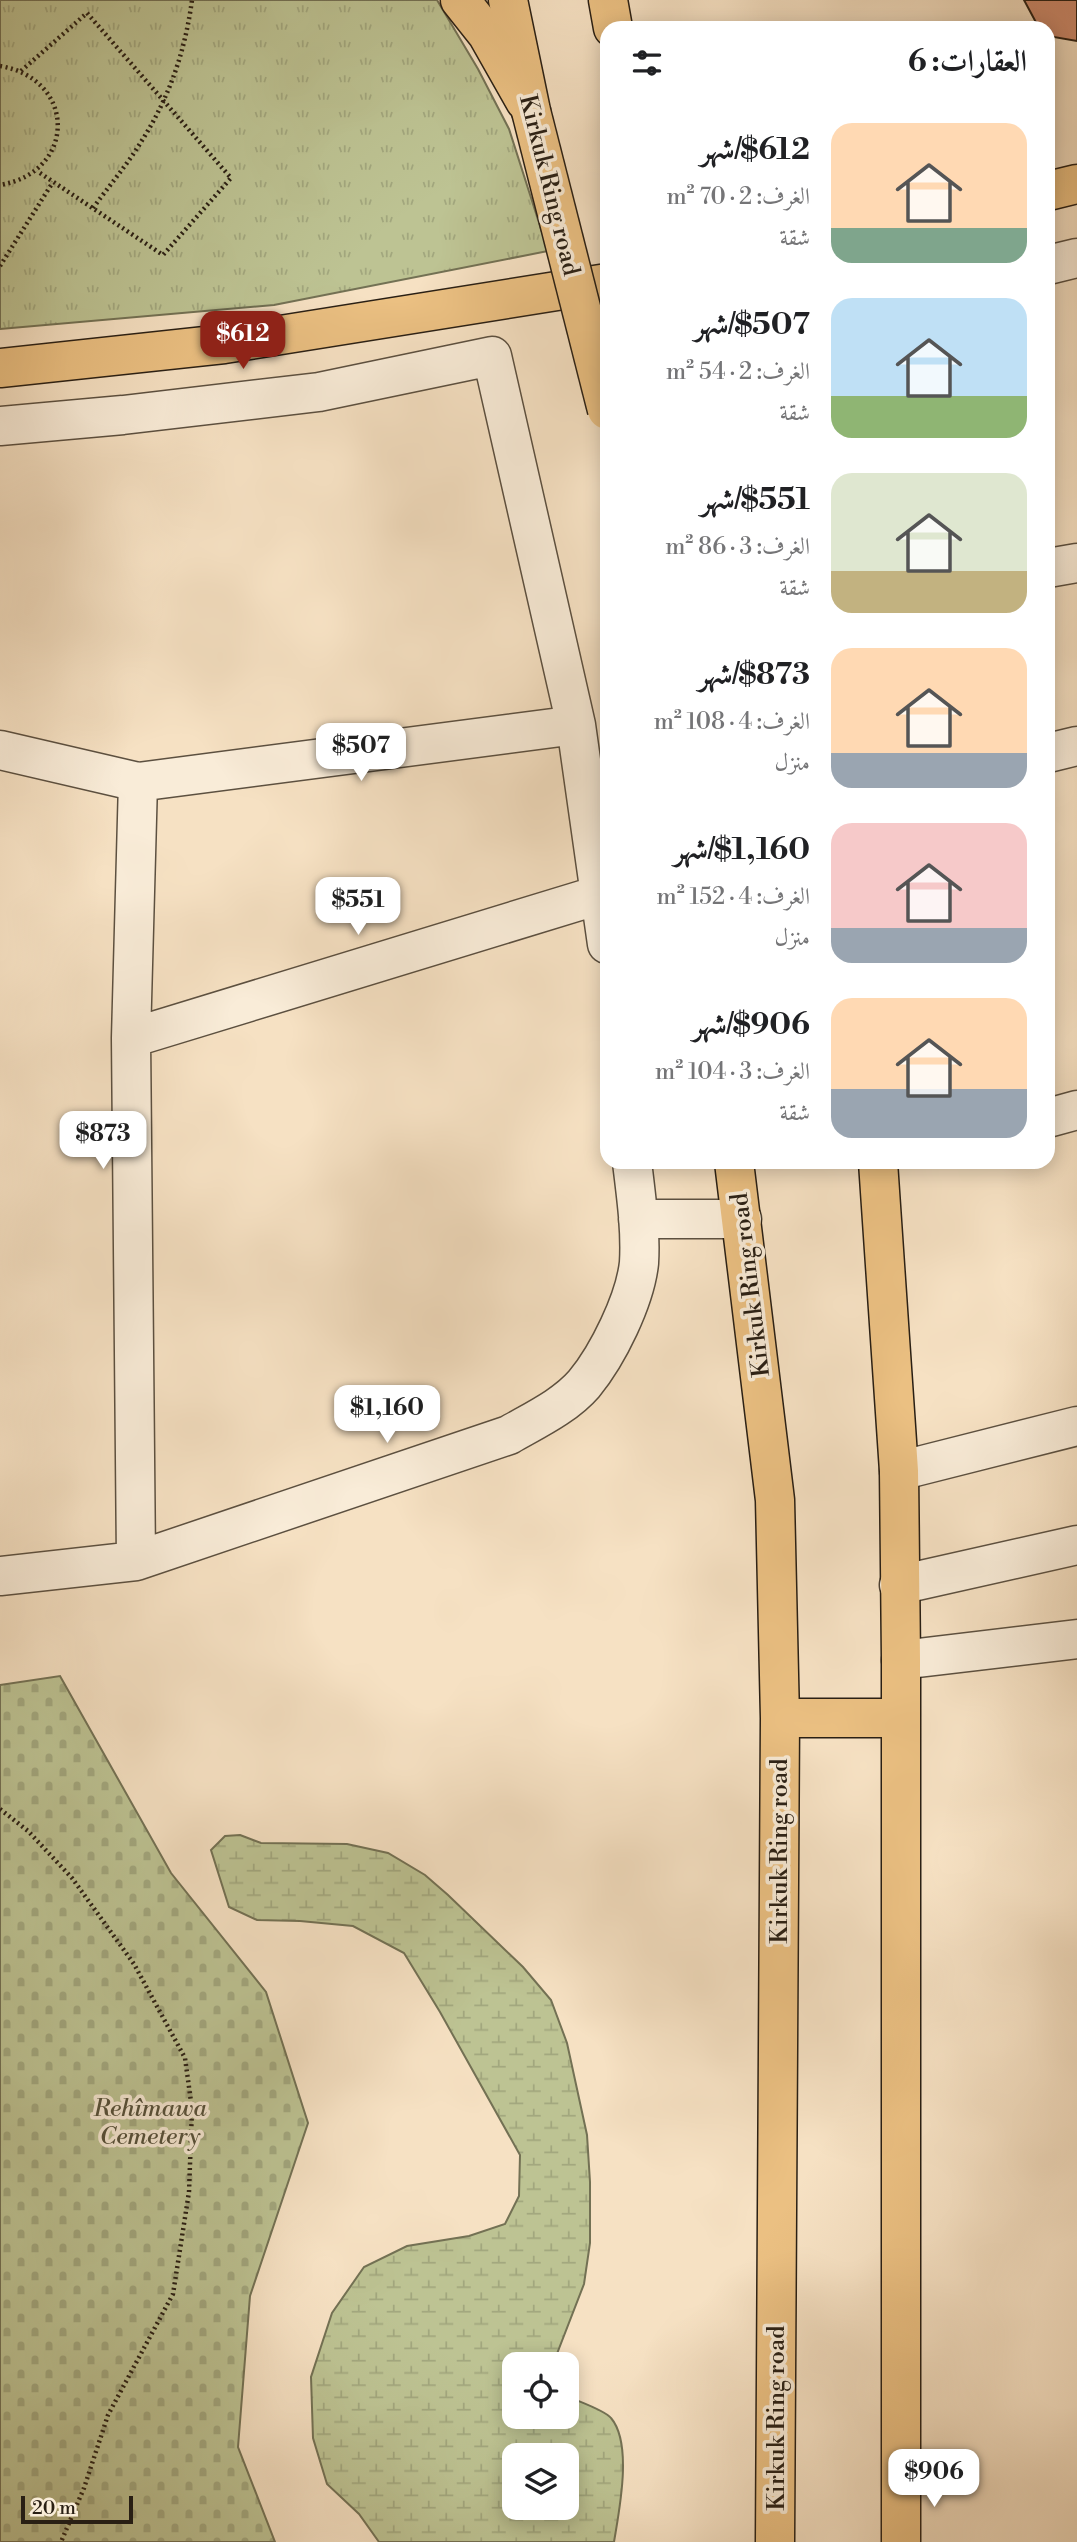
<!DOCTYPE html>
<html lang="ar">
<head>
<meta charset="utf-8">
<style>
  body { margin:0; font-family:"Libre Bodoni",Amiri,serif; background:#f2f2f2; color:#202124; direction:rtl; height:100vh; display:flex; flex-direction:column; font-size:26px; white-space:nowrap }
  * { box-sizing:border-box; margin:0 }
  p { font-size:23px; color:#757577 }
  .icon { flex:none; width:38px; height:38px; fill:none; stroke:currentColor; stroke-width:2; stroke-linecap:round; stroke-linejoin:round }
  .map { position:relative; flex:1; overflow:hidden; direction:ltr }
  .drawer { position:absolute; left:600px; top:21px; width:455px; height:1148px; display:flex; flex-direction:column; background:#fff; border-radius:21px; box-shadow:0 4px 18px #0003; direction:rtl }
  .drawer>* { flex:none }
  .fabs { position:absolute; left:502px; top:2352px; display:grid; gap:14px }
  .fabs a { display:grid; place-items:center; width:77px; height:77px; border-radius:14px; background:#fff; box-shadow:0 4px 18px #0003; font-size:35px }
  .scale { position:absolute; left:21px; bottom:18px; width:112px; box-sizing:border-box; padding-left:7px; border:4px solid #291f14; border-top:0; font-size:19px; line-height:24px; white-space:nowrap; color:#291f14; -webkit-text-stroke:5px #f9ecd8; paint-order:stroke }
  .price { position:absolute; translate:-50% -60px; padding:0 16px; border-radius:14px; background:#fff; color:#222; font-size:23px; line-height:46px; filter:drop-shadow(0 2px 4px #0008) }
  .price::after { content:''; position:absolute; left:50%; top:42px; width:21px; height:16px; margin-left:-10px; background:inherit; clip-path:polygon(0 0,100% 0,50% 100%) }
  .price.current { background:#8f2418; color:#fff }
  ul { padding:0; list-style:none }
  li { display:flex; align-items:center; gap:21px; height:175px; padding:0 28px }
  li span { display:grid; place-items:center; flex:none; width:196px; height:140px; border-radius:21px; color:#555 }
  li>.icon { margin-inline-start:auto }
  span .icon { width:84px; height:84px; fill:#fffc; stroke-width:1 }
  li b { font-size:30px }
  h2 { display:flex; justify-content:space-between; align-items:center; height:84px; padding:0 28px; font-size:30px }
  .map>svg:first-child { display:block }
  .grass { fill:url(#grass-tufts); stroke:#737154; stroke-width:2 }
  .wetland { fill:url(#wetland-marsh); stroke:#737154; stroke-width:2; fill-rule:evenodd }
  .cemetery { fill:url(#cemetery-stones); stroke:#737154; stroke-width:2 }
  .building { fill:#cf8c6f; stroke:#291f14; stroke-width:2 }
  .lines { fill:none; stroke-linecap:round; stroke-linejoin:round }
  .minor-casing { stroke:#5c5040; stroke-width:41 }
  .major-casing { stroke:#291f14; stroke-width:41 }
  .highway-casing { stroke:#291f14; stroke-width:41 }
  .path { stroke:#291f14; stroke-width:4.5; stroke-dasharray:2 3.5; stroke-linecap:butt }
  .minor { stroke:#f9ecd8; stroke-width:38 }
  .major { stroke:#ebc082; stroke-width:38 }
  .highway { stroke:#ebc082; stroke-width:38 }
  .highway-bridge-casing { stroke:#291f14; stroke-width:41; stroke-linecap:butt }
  .highway-bridge { stroke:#ebc082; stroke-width:38 }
  .labels { text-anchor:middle; stroke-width:7; stroke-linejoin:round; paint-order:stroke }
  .street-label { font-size:24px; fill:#291f14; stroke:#f9ecd8 }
  .park-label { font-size:24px; font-style:italic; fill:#55503a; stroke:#f9ecd8 }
</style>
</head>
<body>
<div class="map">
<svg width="1077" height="2542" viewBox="0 0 1077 2542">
  <defs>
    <pattern id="grass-tufts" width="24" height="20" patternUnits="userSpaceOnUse" patternTransform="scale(1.75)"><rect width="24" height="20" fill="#bdc393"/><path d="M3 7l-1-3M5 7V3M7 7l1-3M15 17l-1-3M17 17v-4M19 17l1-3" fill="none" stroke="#a2a77e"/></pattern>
    <pattern id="wetland-marsh" width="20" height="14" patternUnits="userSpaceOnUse" patternTransform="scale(1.75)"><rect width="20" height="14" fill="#bdc393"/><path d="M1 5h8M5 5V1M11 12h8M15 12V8" fill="none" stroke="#a2a77e"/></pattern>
    <pattern id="cemetery-stones" width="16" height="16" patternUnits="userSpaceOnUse" patternTransform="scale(1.75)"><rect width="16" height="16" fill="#bdc393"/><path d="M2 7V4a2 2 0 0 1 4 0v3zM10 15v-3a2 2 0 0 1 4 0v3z" fill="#a2a77e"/></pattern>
  </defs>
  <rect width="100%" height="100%" fill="#f6e1c3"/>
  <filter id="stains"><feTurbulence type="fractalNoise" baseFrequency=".00286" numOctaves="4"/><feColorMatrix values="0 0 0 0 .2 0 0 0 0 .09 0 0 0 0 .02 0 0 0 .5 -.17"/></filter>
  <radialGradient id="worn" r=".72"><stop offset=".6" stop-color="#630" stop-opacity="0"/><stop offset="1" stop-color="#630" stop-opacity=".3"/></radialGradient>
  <path class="grass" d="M0 0H437L478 69 509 129 548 251 274 305 0 329Z"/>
  <path class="wetland" d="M240 1835 261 1843 347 1844 388 1853 425 1875 448 1895 523 1967 551 2000 567 2043 587 2135 590 2182V2243L584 2284 553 2364H514V2417H567V2396C577 2401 605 2410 611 2418 633 2444 619 2511 614 2542H379L359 2514 327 2484 313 2438 311 2377 332 2313 364 2267 407 2246 469 2236 505 2224 519 2196 520 2155 440 2012 404 1953 353 1926 300 1921 257 1920 229 1907 211 1850 225 1836ZM514 2455H567V2508H514Z"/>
  <path class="cemetery" d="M60 1676 171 1873 266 1992 308 2123 250 2296 238 2447 275 2542H0V1685Z"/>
  <path class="building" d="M1024 0H1077V41L1048 36V28H1039Z"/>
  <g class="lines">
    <defs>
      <path id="minor" d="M1048 265 1077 258
        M0 426 123 415 319 392 492 356 576 725 607 944
        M1048 568 1077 563
        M0 750 138 782 576 725
        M1048 753 1077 746
        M131 1038 602 894
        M1048 1118 1077 1110
        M638 1219H742
        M899 1471 1077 1426
        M136 1561 131 1038 138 782
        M0 1576 136 1561 509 1435C535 1420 565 1406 584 1384 608 1355 635 1300 639 1263 641 1230 636 1195 632 1162
        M899 1585 1077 1545
        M901 1660 1077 1639"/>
      <path id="major" d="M460 0 487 34 525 101"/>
      <path id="highway" d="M508 0 531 111
        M608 0 613 28
        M1048 191 1077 184
        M0 368 224 344 607 283
        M734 1162 775 1500 780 1718 775 2542
        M878 1162 899 1471 901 1660V2542
        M780 1718H900"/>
    </defs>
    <use href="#minor" class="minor-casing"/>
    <use href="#major" class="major-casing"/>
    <use href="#highway" class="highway-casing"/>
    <path class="path" d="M0 66C77 79 77 172 0 185
      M21 71 87 13 231 178 163 255 37 171
      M93 208C109 186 127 165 141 142 169 98 185 52 192 0
      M0 266 53 182
      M0 1809 28 1831 72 1878 134 1964 185 2058 192 2109 189 2192 173 2294 108 2415 84 2488 61 2542"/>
    <use href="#minor" class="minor"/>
    <use href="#major" class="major"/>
    <use href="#highway" class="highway"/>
    <defs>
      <path id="highway-bridge" d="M531 111 607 410"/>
    </defs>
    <use href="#highway-bridge" class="highway-bridge-casing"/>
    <use href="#highway-bridge" class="highway-bridge"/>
  </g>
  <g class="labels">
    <g class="street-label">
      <text transform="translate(550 185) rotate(76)" y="8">Kirkuk Ring road</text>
      <text transform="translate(750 1285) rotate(-97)" y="8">Kirkuk Ring road</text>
      <text transform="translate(779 1851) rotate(-90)" y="8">Kirkuk Ring road</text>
      <text transform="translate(776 2418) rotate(-90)" y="8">Kirkuk Ring road</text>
    </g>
    <g class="park-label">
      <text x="150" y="2116">Rehîmawa<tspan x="150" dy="28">Cemetery</tspan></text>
    </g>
  </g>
  <rect width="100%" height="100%" filter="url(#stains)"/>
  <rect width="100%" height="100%" fill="url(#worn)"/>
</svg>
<div class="fabs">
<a><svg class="icon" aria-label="locate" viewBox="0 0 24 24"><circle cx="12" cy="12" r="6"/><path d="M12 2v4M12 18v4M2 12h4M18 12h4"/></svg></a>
<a><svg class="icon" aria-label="layers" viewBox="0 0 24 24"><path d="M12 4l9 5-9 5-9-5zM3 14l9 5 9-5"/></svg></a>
</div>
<div class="scale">20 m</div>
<b class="price current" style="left:243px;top:371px">$612</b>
<b class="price" style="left:361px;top:783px">$507</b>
<b class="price" style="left:358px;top:937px">$551</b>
<b class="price" style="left:103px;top:1171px">$873</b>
<b class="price" style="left:387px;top:1445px">$1,160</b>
<b class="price" style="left:934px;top:2509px">$906</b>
<section class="drawer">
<h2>العقارات: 6<svg class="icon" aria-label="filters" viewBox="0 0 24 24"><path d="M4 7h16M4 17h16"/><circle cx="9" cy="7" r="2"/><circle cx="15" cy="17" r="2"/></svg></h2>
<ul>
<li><span style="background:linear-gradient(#ffd9b3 75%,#7fa58c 0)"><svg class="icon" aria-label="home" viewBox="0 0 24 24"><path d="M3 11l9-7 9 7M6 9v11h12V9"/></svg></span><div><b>$612/شهر</b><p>الغرف: 2 · 70 m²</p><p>شقة</p></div></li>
<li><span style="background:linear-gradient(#bfe0f5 70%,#8fb573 0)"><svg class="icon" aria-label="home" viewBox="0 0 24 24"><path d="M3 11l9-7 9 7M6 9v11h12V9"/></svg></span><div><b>$507/شهر</b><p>الغرف: 2 · 54 m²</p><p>شقة</p></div></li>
<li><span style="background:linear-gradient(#dfe7d0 70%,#c2b280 0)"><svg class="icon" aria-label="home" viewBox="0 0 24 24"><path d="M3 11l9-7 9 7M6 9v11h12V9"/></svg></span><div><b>$551/شهر</b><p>الغرف: 3 · 86 m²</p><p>شقة</p></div></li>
<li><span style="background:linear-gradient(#ffd9b3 75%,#9aa5b1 0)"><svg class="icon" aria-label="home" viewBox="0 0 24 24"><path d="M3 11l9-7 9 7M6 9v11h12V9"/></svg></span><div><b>$873/شهر</b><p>الغرف: 4 · 108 m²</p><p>منزل</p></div></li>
<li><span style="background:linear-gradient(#f6c9c9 75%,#9aa5b1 0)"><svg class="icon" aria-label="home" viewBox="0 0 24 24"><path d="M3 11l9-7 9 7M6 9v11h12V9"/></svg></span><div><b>$1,160/شهر</b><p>الغرف: 4 · 152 m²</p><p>منزل</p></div></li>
<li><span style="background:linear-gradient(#ffd9b3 65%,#9aa5b1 0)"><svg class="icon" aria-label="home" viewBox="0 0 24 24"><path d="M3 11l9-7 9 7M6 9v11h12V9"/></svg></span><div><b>$906/شهر</b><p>الغرف: 3 · 104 m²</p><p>شقة</p></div></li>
</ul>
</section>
</div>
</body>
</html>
